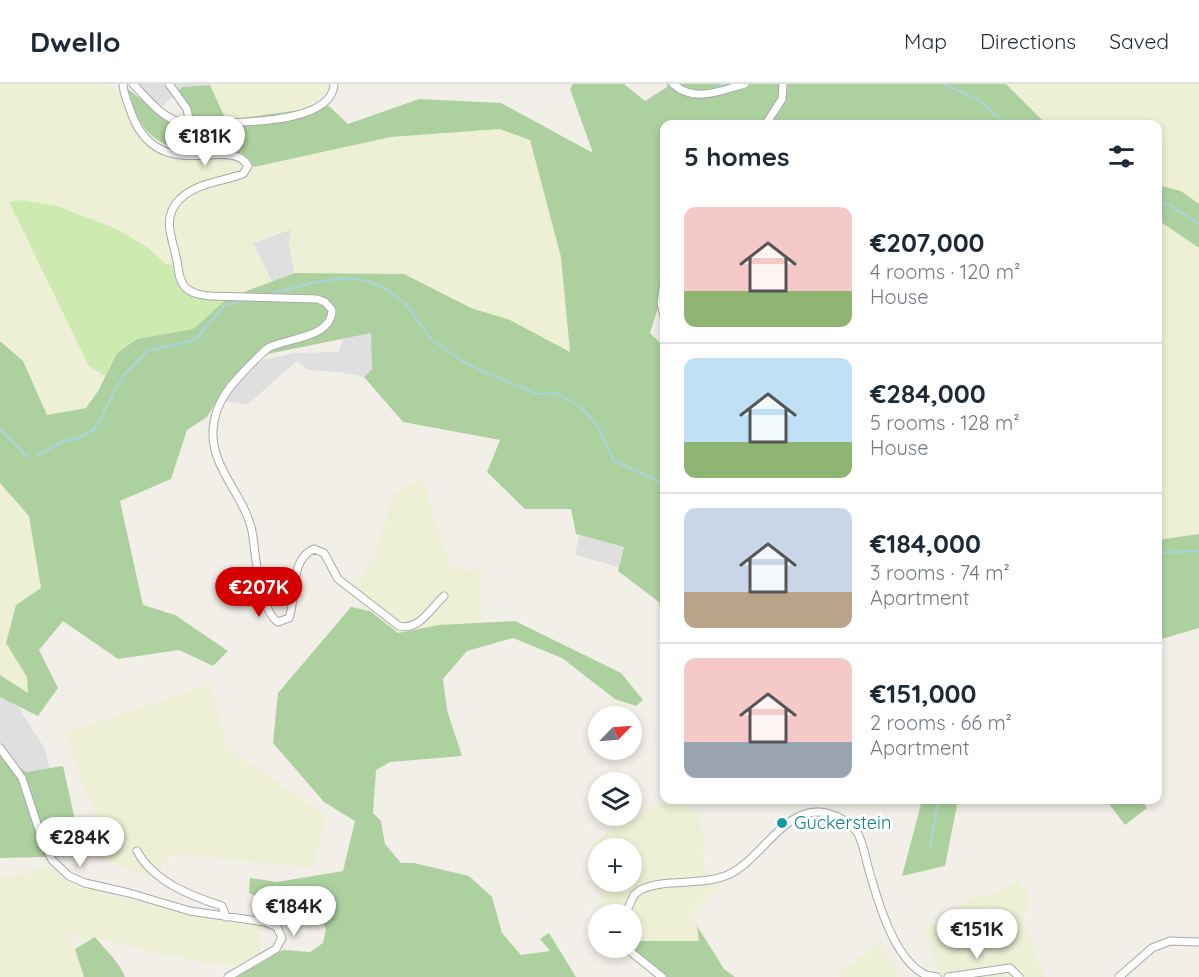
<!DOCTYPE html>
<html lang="en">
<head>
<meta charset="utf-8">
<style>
  body { margin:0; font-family:Quicksand,sans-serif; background:#f2f2f3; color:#1f2937; height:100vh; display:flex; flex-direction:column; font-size:22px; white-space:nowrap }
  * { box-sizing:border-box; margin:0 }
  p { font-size:20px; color:#747a83 }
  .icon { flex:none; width:33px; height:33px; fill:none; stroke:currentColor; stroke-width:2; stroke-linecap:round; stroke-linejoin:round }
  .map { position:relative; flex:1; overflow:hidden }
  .sheet { position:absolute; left:660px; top:36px; width:502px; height:684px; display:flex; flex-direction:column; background:#fff; border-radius:12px; box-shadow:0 3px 9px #0003 }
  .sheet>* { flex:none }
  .needle { width:39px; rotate:65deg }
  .controls { position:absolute; left:588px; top:622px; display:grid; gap:12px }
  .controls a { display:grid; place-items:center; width:54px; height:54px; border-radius:50%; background:#fff; box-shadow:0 3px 9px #0003; font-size:30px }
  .price { position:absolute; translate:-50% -51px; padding:0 14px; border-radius:21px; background:#fff; color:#222; font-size:20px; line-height:39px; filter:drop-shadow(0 2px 3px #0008) }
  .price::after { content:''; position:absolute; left:50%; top:36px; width:18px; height:14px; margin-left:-9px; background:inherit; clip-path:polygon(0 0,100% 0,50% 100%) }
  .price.active { background:#d40000; color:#fff }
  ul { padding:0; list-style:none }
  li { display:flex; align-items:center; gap:18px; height:150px; padding:0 24px }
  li+li { border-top:2px solid #e0e1e3 }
  li span { display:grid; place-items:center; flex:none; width:168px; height:120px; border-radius:12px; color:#555 }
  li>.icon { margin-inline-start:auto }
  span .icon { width:72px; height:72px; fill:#fffc; stroke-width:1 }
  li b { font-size:26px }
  h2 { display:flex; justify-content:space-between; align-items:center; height:72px; padding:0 24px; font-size:26px }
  header { display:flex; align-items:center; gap:36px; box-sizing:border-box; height:84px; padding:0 30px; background:#fff; border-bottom:2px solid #e0e1e3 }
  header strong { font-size:28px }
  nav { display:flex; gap:33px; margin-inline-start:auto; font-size:21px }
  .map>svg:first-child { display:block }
  .residential { fill:#e0dfdf }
  .farmland { fill:#eef0d5; fill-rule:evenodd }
  .grass { fill:#cdebb0 }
  .forest { fill:#add19e }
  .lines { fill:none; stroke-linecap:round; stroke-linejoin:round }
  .stream { stroke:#aad3df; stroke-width:2 }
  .minor-casing { stroke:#a9a9a9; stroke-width:9 }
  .minor { stroke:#fff; stroke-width:7 }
  .culture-dot { fill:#0f9aa8; stroke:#fff; stroke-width:2 }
  .labels { text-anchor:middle; stroke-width:6; stroke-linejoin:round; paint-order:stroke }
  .culture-label { font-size:18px; fill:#0d838f; stroke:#fff; text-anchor:start }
</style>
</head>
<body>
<header>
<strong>Dwello</strong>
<nav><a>Map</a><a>Directions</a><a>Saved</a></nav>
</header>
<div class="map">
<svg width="1199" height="893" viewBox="0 0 1199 893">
  <rect width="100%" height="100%" fill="#f2efe9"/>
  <path class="residential" d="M130 0H210V1L182 3 159 26Z
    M292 145 289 161 295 189 272 198 253 159Z
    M371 249 372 285 364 293 338 288 308 286 297 277 247 321 225 317 231 302 263 276 294 269 339 268 343 254Z
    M579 451 624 463 619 483 575 471Z
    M0 613 18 622 46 667 49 684 26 688 16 680 0 659Z"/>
  <path class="farmland" d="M0 0H103L118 5 139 52 153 65 167 70 186 73H224L242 78 245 83 242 88 205 99 183 109 176 116 170 126 167 139 173 172 171 138 176 122 194 108 213 100 248 91 254 83 391 53 500 45 530 56 561 173 570 269 510 236 471 224 404 190 295 189 289 161 291 145 253 159 272 198 228 214 193 212 180 202 174 181 166 180 147 163 117 145 57 122 22 116 10 119 89 282 105 292 86 324 47 331 23 277 0 257Z
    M210 0H331L328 12 307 25 226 36Z
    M1006 0H1199V120L1181 107 1158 101V40H1046Z
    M1158 136 1199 164V450L1158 456Z
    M422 394 449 481 462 487 482 485 481 539 439 541 398 549 370 527 352 503 375 473 392 411Z
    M0 399 29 431 42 505 16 521 6 559 27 593 28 610 0 591Z
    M211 600 227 663 326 732 313 784 174 770 149 793 99 773 87 745 101 737 86 710 66 649Z
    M671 716 700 728 706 789 726 795 695 826 700 858 632 857V831H602L593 761 625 732H632V729ZM598 765H632V798H598Z
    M50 782 64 795 77 801 200 834 261 842 260 872 239 881H217L143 866 95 853 89 857 65 847 75 865 84 893H0V793H9Z
    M1017 796 1030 811 1023 839 1046 893H941L925 846 977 811 989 813Z
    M879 859 895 881 898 893H839L841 887Z"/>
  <path class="grass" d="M22 116 57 122 117 145 147 163 166 180 174 181 186 208 193 212 228 214 193 245 137 255 117 269 105 292 89 282 9 118Z"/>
  <path class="forest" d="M573 0H624L645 17 667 3V0H1006L1046 40H664V205L650 249 664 263V536L659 518 618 487 624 463 576 450 571 425H525L487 388 500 356 403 338 364 293 372 285 371 249 253 273 227 299 207 333 187 346 171 395 120 417 143 521 175 531 228 567 213 582 179 566 118 575 63 537 39 566 58 604 38 632 0 613V591L28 609 27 593 6 559 16 521 41 504 29 432 0 399V257L23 277 47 331 86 324 98 307 117 269 137 255 193 245 228 214 295 189 404 190 471 224 510 236 570 268 561 173 530 56 500 45 391 53 254 83 241 69C204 68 160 73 139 36 134 27 131 15 128 5L162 32 191 43 177 9 182 3 210 1 226 36 329 22 348 40 419 15 501 19 593 69 570 5Z
    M1158 101 1181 107 1199 120V164L1158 136Z
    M1199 450V544L1158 556V456Z
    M351 523 370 527 398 549 439 541 515 537 621 589 643 616 636 622 615 615 562 574 513 554 467 567 443 595 447 626 462 672 390 678 376 686 373 729 381 737 385 760 401 779H414L469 792 492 813 502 849 521 871 550 867 540 855 549 849 576 893H237L283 866 310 868 323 859 326 845 320 832 274 821 249 809 250 794 277 798 343 787 355 737 324 718 273 659 278 609Z
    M0 668 26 688 63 682 83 772 0 774Z
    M922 716H958L945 782 902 792Z
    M1106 716H1142L1147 724 1125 741Z
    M697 842 724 885 735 893H667L631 864 632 857H699Z
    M95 853C106 867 119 877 125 893H84L75 865Z"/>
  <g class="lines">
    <path class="stream" d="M944 0 979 16 1006 40
      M714 5 724 0
      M1158 118 1168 120 1199 140
      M266 211 316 198 345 194 367 197 384 204 405 219 432 256 465 279 536 310 556 309 581 323 598 342 613 376 664 400
      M0 345 24 370 29 372
      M37 371 64 357 76 355 94 346 123 292 147 267 195 256 225 221 246 216
      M1158 469 1199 467
      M930 764 938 716"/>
    <defs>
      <path id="minor" d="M123 0C123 10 129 21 132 31 160 103 231 50 248 82L243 90C221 98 197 98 179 116 161 135 173 155 177 177 179 186 178 195 185 203 192 210 201 211 210 212L317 215 325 218 332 226C332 254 287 254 270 263 264 266 261 271 256 275 235 296 214 316 213 347 211 386 248 414 253 453 255 472 261 528 278 538L289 534C297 514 289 475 314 465L324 469 338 495 399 542C419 547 431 524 444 512
        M133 0C146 13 160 32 179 38 193 42 211 39 225 39 251 38 333 37 334 0
        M169 0 187 25 190 40
        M673 0C695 19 719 7 745 0
        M766 40 782 15 783 0
        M664 197 661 219 664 232
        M0 664 22 694 41 752 52 776 69 792 85 799 129 809 190 827 265 838 277 843 282 854 276 865 228 893
        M137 767C154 798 191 812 222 822L226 833
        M625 831 634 811 640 806C666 794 698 802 725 792 761 779 783 720 826 729 839 732 849 738 857 748 863 758 865 771 868 783 877 814 893 874 924 890 927 892 933 892 937 893
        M626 864 662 893
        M948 893 1010 884 1019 893
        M1119 893 1152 864 1170 857 1199 858"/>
    </defs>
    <use href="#minor" class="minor-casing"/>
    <use href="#minor" class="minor"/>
  </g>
  <circle class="culture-dot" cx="782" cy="739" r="6"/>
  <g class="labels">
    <g class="culture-label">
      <text x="794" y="745">Guckerstein</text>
    </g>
  </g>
</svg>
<div class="controls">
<a><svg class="needle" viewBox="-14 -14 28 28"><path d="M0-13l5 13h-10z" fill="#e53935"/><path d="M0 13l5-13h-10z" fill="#747a83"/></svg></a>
<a><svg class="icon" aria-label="layers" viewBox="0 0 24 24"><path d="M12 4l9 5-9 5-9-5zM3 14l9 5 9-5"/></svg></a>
<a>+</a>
<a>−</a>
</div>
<b class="price" style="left:205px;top:83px">€181K</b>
<b class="price active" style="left:259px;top:534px">€207K</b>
<b class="price" style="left:80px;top:784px">€284K</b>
<b class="price" style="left:294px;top:853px">€184K</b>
<b class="price" style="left:977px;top:876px">€151K</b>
<section class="sheet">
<h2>5 homes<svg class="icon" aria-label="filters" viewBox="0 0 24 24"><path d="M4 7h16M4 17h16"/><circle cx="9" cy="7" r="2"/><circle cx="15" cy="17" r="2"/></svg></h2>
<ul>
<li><span style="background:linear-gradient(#f6c9c9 70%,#8fb573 0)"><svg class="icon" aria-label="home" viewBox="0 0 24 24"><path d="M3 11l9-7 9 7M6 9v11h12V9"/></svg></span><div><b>€207,000</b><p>4 rooms · 120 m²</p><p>House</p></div></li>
<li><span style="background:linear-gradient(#bfe0f5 70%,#8fb573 0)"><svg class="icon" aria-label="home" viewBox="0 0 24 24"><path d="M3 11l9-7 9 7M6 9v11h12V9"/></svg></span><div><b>€284,000</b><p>5 rooms · 128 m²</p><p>House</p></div></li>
<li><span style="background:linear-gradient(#c9d6e8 70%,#b9a48a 0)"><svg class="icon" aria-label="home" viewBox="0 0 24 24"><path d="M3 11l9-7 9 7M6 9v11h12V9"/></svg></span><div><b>€184,000</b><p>3 rooms · 74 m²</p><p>Apartment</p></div></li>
<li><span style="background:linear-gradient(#f6c9c9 70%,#9aa5b1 0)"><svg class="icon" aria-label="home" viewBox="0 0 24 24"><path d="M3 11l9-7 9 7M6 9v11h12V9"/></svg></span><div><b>€151,000</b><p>2 rooms · 66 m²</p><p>Apartment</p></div></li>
</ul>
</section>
</div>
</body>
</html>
